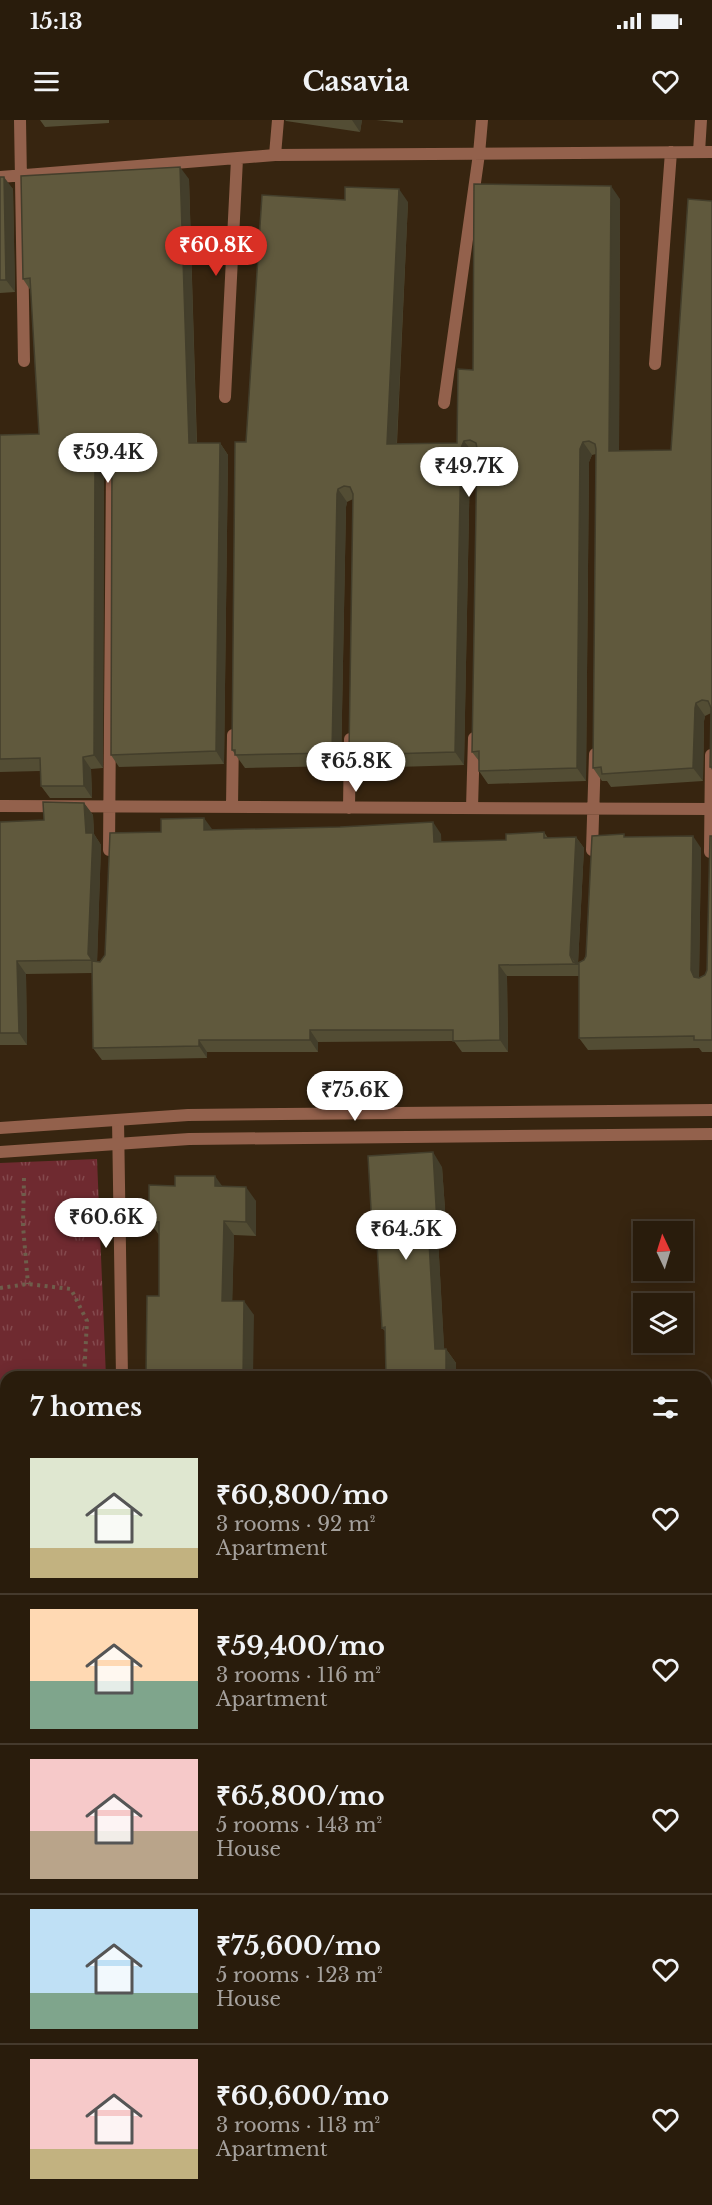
<!DOCTYPE html>
<html lang="en">
<head>
<meta charset="utf-8">
<style>
  body { margin:0; font-family:"Libre Baskerville",serif; background:#35291a; color:#f1f3f6; height:100vh; display:flex; flex-direction:column; font-size:22px; white-space:nowrap }
  * { box-sizing:border-box; margin:0 }
  p { font-size:20px; color:#a5a19d }
  .icon { flex:none; width:33px; height:33px; fill:none; stroke:currentColor; stroke-width:2; stroke-linecap:round; stroke-linejoin:round }
  .map { position:relative; flex:1; overflow:hidden }
  .drawer { position:absolute; left:0px; top:1251px; width:712px; height:834px; display:flex; flex-direction:column; background:#291c0c; border-radius:18px 18px 0 0; box-shadow:0 3px 15px #0003,0 0 0 2px #453a2d }
  .drawer>* { flex:none }
  .needle { width:39px; rotate:356deg }
  .fabs { position:absolute; left:633px; top:1101px; display:grid; gap:12px }
  .fabs a { display:grid; place-items:center; width:60px; height:60px; border-radius:0px; background:#291c0c; box-shadow:0 3px 15px #0003,0 0 0 2px #453a2d; font-size:30px }
  .price { position:absolute; translate:-50% -51px; padding:0 14px; border-radius:21px; background:#fff; color:#222; font-size:20px; line-height:39px; filter:drop-shadow(0 2px 3px #0008) }
  .price::after { content:''; position:absolute; left:50%; top:36px; width:18px; height:14px; margin-left:-9px; background:inherit; clip-path:polygon(0 0,100% 0,50% 100%) }
  .price.selected { background:#d93025; color:#fff }
  ul { padding:0; list-style:none }
  li { display:flex; align-items:center; gap:18px; height:150px; padding:0 30px }
  li+li { border-top:2px solid #453a2d }
  li span { display:grid; place-items:center; flex:none; width:168px; height:120px; border-radius:0px; color:#555 }
  li>.icon { margin-inline-start:auto }
  span .icon { width:72px; height:72px; fill:#fffc; stroke-width:1 }
  li b { font-size:26px }
  h2 { display:flex; justify-content:space-between; align-items:center; height:72px; padding:0 30px; font-size:26px }
  .status { display:flex; justify-content:space-between; align-items:center; height:42px; padding:0 30px; background:#291c0c; direction:ltr }
  .status svg { height:16px; fill:currentColor }
  header { display:flex; justify-content:space-between; align-items:center; height:78px; padding:0 30px; background:#291c0c; font-size:27px; font-weight:800 }
  .map>svg:first-child { display:block }
  .park { fill:url(#park-tufts) }
  .lines { fill:none; stroke-linecap:round; stroke-linejoin:round }
  .path { stroke:#6e5e4b; stroke-width:4; stroke-dasharray:3 4.5; stroke-linecap:butt }
  .minor { stroke:#93614c; stroke-width:12 }
  .tertiary { stroke:#93614c; stroke-width:12 }
  .wall { fill:#534d34 }
  .shaded-wall { fill:#433e2b }
  .building { fill:#60593d; stroke:#433e2b; stroke-width:1.5 }
</style>
</head>
<body>
<div class="status"><b>15:13</b><svg viewBox="0 0 49 12"><path d="M0 12V9h3v3zM5 12V6h3v6zM10 12V3h3v9zM15 12V0h3v12zM26 1h20v11H26zM47 4h2v5h-2z"/></svg></div>
<header><svg class="icon" aria-label="menu" viewBox="0 0 24 24"><path d="M4 6h16M4 12h16M4 18h16"/></svg>Casavia<svg class="icon" aria-label="heart" viewBox="0 0 24 24"><path d="M12 20l-8-8c-3-5 5-10 8-4 3-6 11-1 8 4z"/></svg></header>
<div class="map">
<svg width="712" height="2085" viewBox="0 0 712 2085">
  <defs>
    <pattern id="park-tufts" width="24" height="20" patternUnits="userSpaceOnUse" patternTransform="scale(1.5)"><rect width="24" height="20" fill="#6f2a30"/><path d="M3 7l-1-3M5 7V3M7 7l1-3M15 17l-1-3M17 17v-4M19 17l1-3" fill="none" stroke="#84494d"/></pattern>
  </defs>
  <rect width="100%" height="100%" fill="#372510"/>
  <path class="park" d="M97 1039 106 1257H6V1397H0V1043Z"/>
  <g class="lines">
    <path class="path" d="M24 1058 23 1106 28 1164
      M0 1168 28 1164 71 1169 87 1201 84 1257
      M0 1373H6"/>
    <path class="minor" d="M20 0 24 241
      M278 0 275 35 712 32
      M699 32 701 0
      M0 57 275 35
      M655 244 671 32
      M225 277 237 39
      M444 283 479 34 482 0
      M0 686 712 689
      M232 687 233 615
      M349 688 350 619
      M472 688 474 618
      M109 730 112 347
      M592 730 595 634
      M710 732 711 635
      M118 1000 122 1257
      M706 1979H712"/>
    <path class="tertiary" d="M0 1008 188 995 712 990
      M0 1032 189 1019 712 1014
      M706 1439 712 1433
      M706 1497 712 1492
      M0 1935 6 1931
      M0 1986 6 1980"/>
  </g>
  <path class="wall" d="M40 0H109V3L45 7Z
    M285 0H362L360 12 286 1Z
    M376 0H403V3Z
    M0 57 13 69 15 172 0 173Z
    M189 59 197 323H220L228 335 224 644 119 647 111 635 112 340H108L104 347 103 648 91 649 92 678H50L41 666 40 651 0 652V315L39 314 31 171 23 159Z
    M620 79 619 331 671 330 712 81V650L710 647 711 593 705 596 704 601 703 661 611 667 607 661H602L593 648 596 334 592 335 589 342 586 661 488 664 479 651V641L472 632 477 333 474 334 470 341 464 645 362 648 360 645H358L349 632 353 379 347 382 346 387 341 646 245 648 232 630 246 322 345 80 408 82 397 324 457 323 473 250Z
    M84 683 93 695 94 714 101 725 97 841 100 842 105 835 161 712 212 710 441 714V722L506 720 544 712 548 718 576 717 584 728 578 843 584 840 626 717 701 728 699 858 705 855 707 850 712 716V932H702L699 928 588 930 579 918V856H507L508 932H462L454 921 318 922V932H207V938L102 940 93 928 92 853 26 854 27 925H0V702L44 700Z
    M442 1047 447 1117 438 1118 444 1229H446L456 1243V1257H386L385 1211 382 1208 377 1113 372 1107Z
    M175 1066H222L256 1081V1116L234 1115 232 1181 254 1195 159 1176V1115L149 1101Z
    M0 1472H6V1730H0Z
    M712 1555V1919L706 1920V1558Z"/>
  <path class="shaded-wall" d="M352 0H362L360 12Z
    M180 47 189 59 197 335 189 323Z
    M4 57 13 69 15 172 6 160Z
    M611 66 620 79 619 344 609 331Z
    M399 69 408 82 396 337 387 324Z
    M464 321 474 334 470 341 464 645 455 632 461 328Z
    M583 322 592 335 589 342 586 661 577 648 580 329Z
    M220 323 228 335 224 644 216 631Z
    M100 328 108 340 104 347 103 648 94 635 95 335Z
    M338 369 347 382 346 387 341 646 332 633 337 374Z
    M696 583 705 596 704 601 703 661 693 648 695 588Z
    M83 637 91 649 92 678 84 666Z
    M84 683 93 695 94 714 101 725 97 846 92 840 88 834Z
    M204 698 212 709 204 710Z
    M433 702 441 714 442 734 434 722Z
    M693 716 701 728 699 862 694 857 691 850Z
    M576 717 584 728 578 844H576L570 835Z
    M17 841 26 854 27 925 19 913Z
    M499 845 507 856 508 932 500 920Z
    M310 910 318 922V932L310 920Z
    M199 920 207 932V938L199 926Z
    M433 1032 442 1047 447 1117 437 1103Z
    M215 1056 225 1070 215 1066Z
    M246 1067 256 1081V1116L246 1102Z
    M224 1101 234 1115 232 1195 222 1181Z
    M428 1103 438 1118 445 1243 435 1229Z
    M244 1181 254 1195 253 1257H243Z
    M446 1229 456 1243V1257H446Z
    M426 2079H430L433 2085H429Z
    M533 2079H535L539 2085H534Z"/>
  <path class="building" d="M180 47 189 323H220L216 631 111 635 112 335 108 328H100L95 335 94 635 83 637 84 666H41L40 638 0 639V315L39 314 30 158 23 159 21 56Z
    M0 57H4L6 160H0Z
    M474 64 611 66 609 331 671 330 688 79 712 81V647H710L711 588 708 581 702 580 696 583 695 588 693 648 602 654 601 647 593 648 596 329 595 324 589 321 583 322 580 329 577 648 479 651V631L472 632 477 328 476 323 470 320 464 321 461 328 455 632 353 635V632H349L353 374 350 367 344 366 338 369 337 374 332 633 235 635V630H232L235 322H246L262 75 345 80V67L399 69 387 324 457 323 458 249 473 250Z
    M43 682 84 683 86 713H93L88 834 92 840 17 841 19 913H0V702L44 700Z
    M204 698V710L340 707 433 702 434 722 506 720V714L544 712V718L576 717 570 835 573 842 578 843 584 840 586 836 592 716 624 714V717L693 716 691 850 694 857 699 858 705 855 707 850 710 716H712V920H694V916L579 918V844L499 845 500 920 453 921V910H310V920H199V926L93 928 92 841 100 842 105 835 110 713 161 712V699Z
    M433 1032 437 1103H428L435 1229H446V1257H386L385 1207 382 1208 376 1107H372L368 1036Z
    M175 1056H215V1066L246 1067V1102L224 1101 222 1181H244L243 1257H146L147 1176H159V1102L149 1101V1065L175 1066Z
    M0 1472H6V1714H0Z
    M712 1555V1900H706V1558Z
    M329 2079H426L429 2085H331Z
    M454 2079H533L534 2085H458L457 2081 455 2083Z"/>
</svg>
<div class="fabs">
<a><svg class="needle" viewBox="-14 -14 28 28"><path d="M0-13l5 13h-10z" fill="#e53935"/><path d="M0 13l5-13h-10z" fill="#a5a19d"/></svg></a>
<a><svg class="icon" aria-label="layers" viewBox="0 0 24 24"><path d="M12 4l9 5-9 5-9-5zM3 14l9 5 9-5"/></svg></a>
</div>
<b class="price selected" style="left:216px;top:157px">₹60.8K</b>
<b class="price" style="left:108px;top:364px">₹59.4K</b>
<b class="price" style="left:469px;top:378px">₹49.7K</b>
<b class="price" style="left:356px;top:673px">₹65.8K</b>
<b class="price" style="left:355px;top:1002px">₹75.6K</b>
<b class="price" style="left:106px;top:1129px">₹60.6K</b>
<b class="price" style="left:406px;top:1141px">₹64.5K</b>
<section class="drawer">
<h2>7 homes<svg class="icon" aria-label="filters" viewBox="0 0 24 24"><path d="M4 7h16M4 17h16"/><circle cx="9" cy="7" r="2"/><circle cx="15" cy="17" r="2"/></svg></h2>
<ul>
<li><span style="background:linear-gradient(#dfe7d0 75%,#c2b280 0)"><svg class="icon" aria-label="home" viewBox="0 0 24 24"><path d="M3 11l9-7 9 7M6 9v11h12V9"/></svg></span><div><b>₹60,800/mo</b><p>3 rooms · 92 m²</p><p>Apartment</p></div><svg class="icon" aria-label="heart" viewBox="0 0 24 24"><path d="M12 20l-8-8c-3-5 5-10 8-4 3-6 11-1 8 4z"/></svg></li>
<li><span style="background:linear-gradient(#ffd9b3 60%,#7fa58c 0)"><svg class="icon" aria-label="home" viewBox="0 0 24 24"><path d="M3 11l9-7 9 7M6 9v11h12V9"/></svg></span><div><b>₹59,400/mo</b><p>3 rooms · 116 m²</p><p>Apartment</p></div><svg class="icon" aria-label="heart" viewBox="0 0 24 24"><path d="M12 20l-8-8c-3-5 5-10 8-4 3-6 11-1 8 4z"/></svg></li>
<li><span style="background:linear-gradient(#f6c9c9 60%,#b9a48a 0)"><svg class="icon" aria-label="home" viewBox="0 0 24 24"><path d="M3 11l9-7 9 7M6 9v11h12V9"/></svg></span><div><b>₹65,800/mo</b><p>5 rooms · 143 m²</p><p>House</p></div><svg class="icon" aria-label="heart" viewBox="0 0 24 24"><path d="M12 20l-8-8c-3-5 5-10 8-4 3-6 11-1 8 4z"/></svg></li>
<li><span style="background:linear-gradient(#bfe0f5 70%,#7fa58c 0)"><svg class="icon" aria-label="home" viewBox="0 0 24 24"><path d="M3 11l9-7 9 7M6 9v11h12V9"/></svg></span><div><b>₹75,600/mo</b><p>5 rooms · 123 m²</p><p>House</p></div><svg class="icon" aria-label="heart" viewBox="0 0 24 24"><path d="M12 20l-8-8c-3-5 5-10 8-4 3-6 11-1 8 4z"/></svg></li>
<li><span style="background:linear-gradient(#f6c9c9 75%,#c2b280 0)"><svg class="icon" aria-label="home" viewBox="0 0 24 24"><path d="M3 11l9-7 9 7M6 9v11h12V9"/></svg></span><div><b>₹60,600/mo</b><p>3 rooms · 113 m²</p><p>Apartment</p></div><svg class="icon" aria-label="heart" viewBox="0 0 24 24"><path d="M12 20l-8-8c-3-5 5-10 8-4 3-6 11-1 8 4z"/></svg></li>
</ul>
</section>
</div>
</body>
</html>
